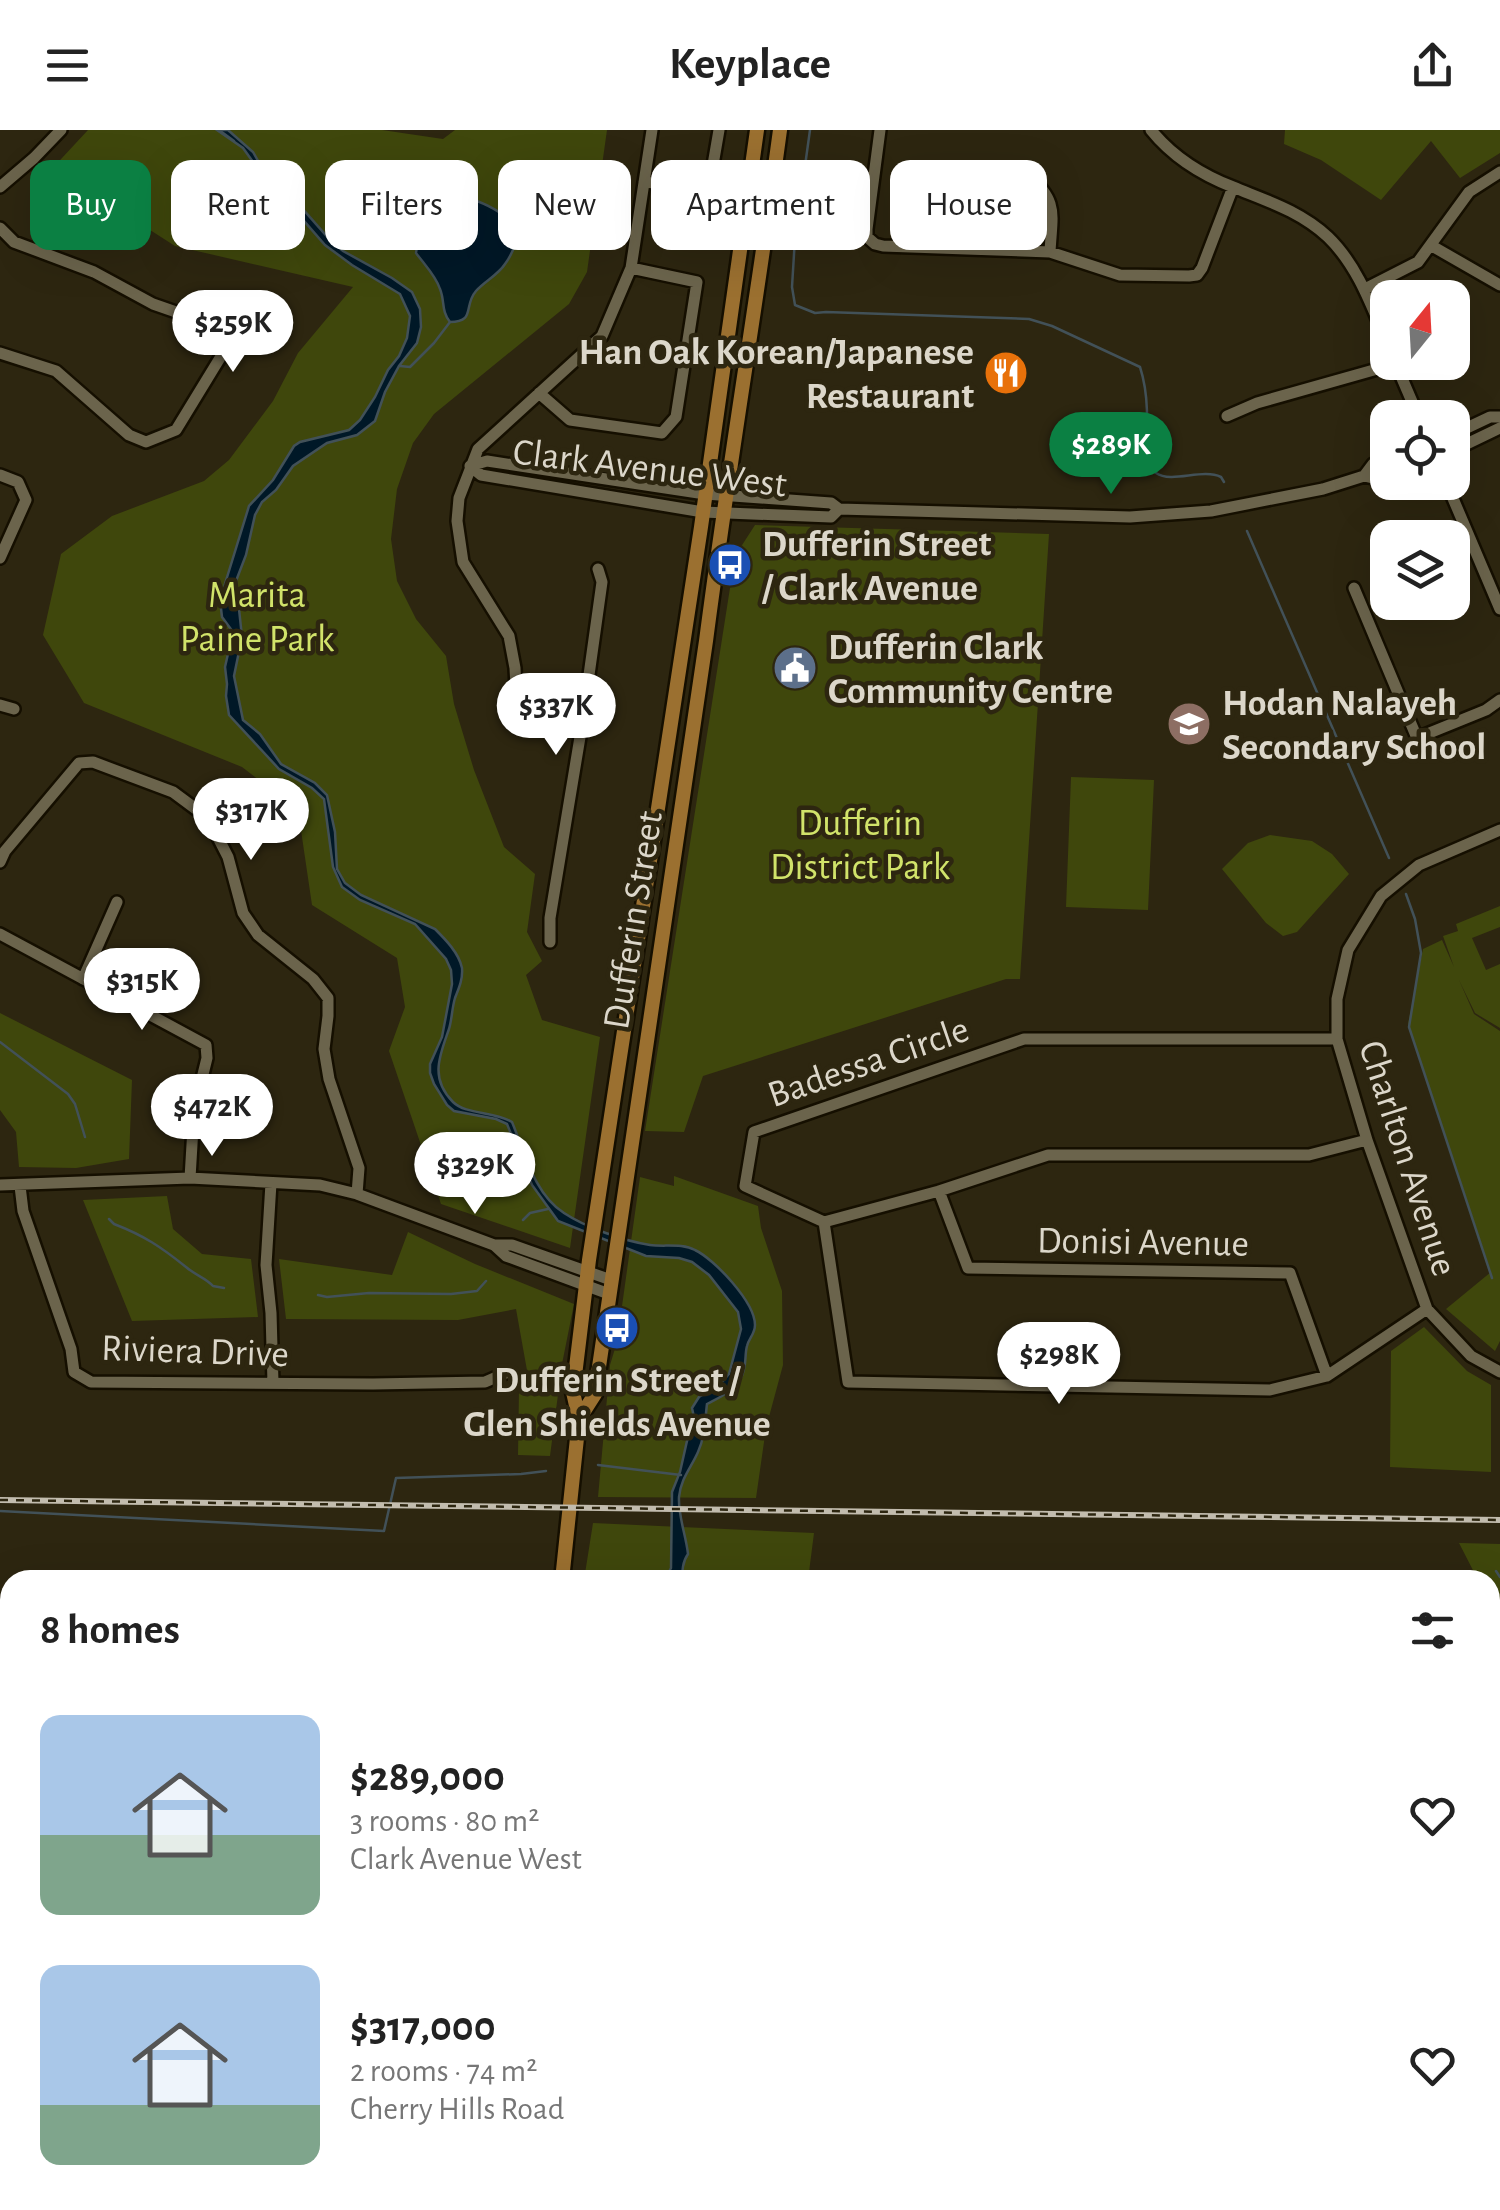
<!DOCTYPE html>
<html lang="en">
<head>
<meta charset="utf-8">
<style>
  body { margin:0; font-family:"Alegreya Sans",sans-serif; background:#f6f6f6; color:#222; height:100vh; display:flex; flex-direction:column; font-size:38px; white-space:nowrap }
  * { box-sizing:border-box; margin:0 }
  p { font-size:32px; color:#767676 }
  .icon { flex:none; width:55px; height:55px; fill:none; stroke:currentColor; stroke-width:2; stroke-linecap:round; stroke-linejoin:round }
  .map { position:relative; flex:1; overflow:hidden }
  .drawer { position:absolute; left:0px; top:1440px; width:1500px; height:640px; display:flex; flex-direction:column; background:#fff; border-radius:30px 30px 0 0; box-shadow:0 10px 40px #0002 }
  .drawer>* { flex:none }
  .guide { position:absolute; left:30px; top:30px; width:1440px; height:90px; display:flex; gap:20px }
  .needle { width:65px; rotate:18deg }
  .buttons { position:absolute; left:1370px; top:150px; display:grid; gap:20px }
  .buttons a { display:grid; place-items:center; width:100px; height:100px; border-radius:20px; background:#fff; box-shadow:0 10px 40px #0002; font-size:50px }
  .price { position:absolute; translate:-50% -85px; padding:0 22px; border-radius:35px; background:#fff; color:#222; font-size:32px; line-height:65px; filter:drop-shadow(0 2px 5px #0008) }
  .price::after { content:''; position:absolute; left:50%; top:60px; width:30px; height:22px; margin-left:-15px; background:inherit; clip-path:polygon(0 0,100% 0,50% 100%) }
  .price.active { background:#0b8043; color:#fff }
  ul { padding:0; list-style:none }
  li { display:flex; align-items:center; gap:30px; height:250px; padding:0 40px }
  li span { display:grid; place-items:center; flex:none; width:280px; height:200px; border-radius:20px; color:#555 }
  li>.icon { margin-inline-start:auto }
  span .icon { width:120px; height:120px; fill:#fffc; stroke-width:1 }
  li b { font-size:42px }
  h2 { display:flex; justify-content:space-between; align-items:center; height:120px; padding:0 40px; font-size:42px }
  .tag { padding:0 35px; border-radius:20px; background:#fff; box-shadow:0 10px 40px #0002; font-size:35px; line-height:90px }
  .tag.active { background:#0b8043; color:#fff }
  header { display:flex; justify-content:space-between; align-items:center; height:130px; padding:0 40px; background:#fff; font-size:45px; font-weight:600 }
  .map>svg:first-child { display:block }
  .green { fill:#3f470c }
  .water { fill:#001827; stroke:#425158; stroke-width:2.5 }
  .lines { fill:none; stroke-linecap:round; stroke-linejoin:round }
  .stream { stroke:#425158; stroke-width:2.5 }
  .minor-casing { stroke:#150f00; stroke-width:16 }
  .major-casing { stroke:#150f00; stroke-width:19 }
  .minor { stroke:#6b644c; stroke-width:11 }
  .major { stroke:#9b7030; stroke-width:14 }
  .rail-casing { stroke:#c2bcae; stroke-width:6 }
  .rail { stroke:#2d2610; stroke-width:2.5; stroke-dasharray:8; stroke-linecap:butt }
  .labels { text-anchor:middle; stroke-width:9; stroke-linejoin:round; paint-order:stroke }
  .poi-label { font-size:38px; font-weight:bold; fill:#dcd7ca; stroke:#2d2610; text-anchor:start }
  .street-label { font-size:38px; fill:#dcd7ca; stroke:#2d2610 }
  .park-label { font-size:38px; fill:#d1e36a; stroke:#2d2610 }
</style>
</head>
<body>
<header><svg class="icon" aria-label="menu" viewBox="0 0 24 24"><path d="M4 6h16M4 12h16M4 18h16"/></svg>Keyplace<svg class="icon" aria-label="share" viewBox="0 0 24 24"><path d="M12 15V3M7 8l5-5 5 5M5 13v7h14v-7"/></svg></header>
<div class="map">
<svg width="1500" height="2080" viewBox="0 0 1500 2080">
  <rect width="100%" height="100%" fill="#2d2610"/>
  <path class="green" d="M88 0H382L443 9 455 0H607L587 142 569 174 434 284 413 313 397 359 391 409 397 451 416 489 446 526 454 574 474 640 504 717 535 744 527 802 542 831 526 845 542 890 600 907 570 1118 441 1074 389 921 405 877 397 828 312 775 298 680 242 637 84 573 43 505 61 424 112 386 204 351 229 330 273 271 298 223 353 157 175 116 136 91 36 56Z
    M1285 0H1500V23L1460 48 1431 11 1381 70 1321 30 1284 14Z
    M755 395 1049 404 1020 849H1006L703 946 684 1002 645 1001 735 426Z
    M1071 647 1154 650 1148 780 1066 777Z
    M1270 705 1312 711 1332 724 1349 744 1297 802 1283 806 1266 793 1222 739 1248 713Z
    M1500 776V797L1472 808 1486 840 1500 834V898L1475 883 1459 850 1474 884 1500 901V1211L1495 1221 1446 1179 1491 1142 1408 894 1423 819 1442 810 1454 837 1443 806 1458 801 1456 794Z
    M0 883 132 950 129 1029 76 1038 19 1037 16 1002 0 980Z
    M674 1046 758 1076 761 1098 782 1161 783 1235 766 1298 756 1368 598 1367 610 1235 617 1212 640 1047 674 1056Z
    M167 1066 173 1099 202 1124 251 1129 258 1187 132 1191 83 1070Z
    M408 1102 475 1134 574 1174 562 1234 550 1326 518 1325 519 1259 528 1246 516 1179 458 1190 286 1189 279 1129 392 1145Z
    M1424 1197 1467 1241 1491 1255V1342L1390 1337 1391 1221Z
    M593 1393 814 1403 808 1450H584Z
    M1459 1413 1500 1414V1491L1490 1472V1450H1478Z
    M821 2070H957L956 2080H822Z"/>
  <path class="water" d="M217 0H228L253 22 265 43 276 55 293 68 331 111 343 121 392 148 412 162 420 179 421 197 417 213 399 236 385 262 375 291 357 305 327 313 293 336 276 360 262 372 255 385 246 425 236 451 242 507 234 546 243 590 260 604 281 634 315 653 327 665 335 702 337 739 345 753 361 765 435 799C445 809 459 823 462 838 463 849 459 858 455 868 452 878 452 889 449 899 440 925 429 948 453 972 466 985 495 981 512 992 525 1023 534 1064 564 1083 585 1097 624 1111 650 1115 664 1117 682 1113 695 1120 714 1129 755 1172 755 1195 755 1204 749 1208 747 1216 745 1223 746 1232 744 1239 740 1259 724 1265 707 1274 705 1290 705 1307 698 1322 691 1338 681 1348 679 1367 678 1386 686 1405 688 1424 683 1431 681 1442 684 1450L665 1449 671 1438 672 1362 680 1342 687 1311 695 1292 692 1278 699 1267 720 1254 729 1244 741 1199 738 1182 709 1145 692 1132 679 1128 646 1126 558 1091 532 1055 507 994 496 989 454 981 447 975 434 954 430 943V934L442 907 452 854 451 840 446 829 415 794 360 770 342 757 333 737 324 669 312 658 279 639 229 585 226 566 227 554 225 537 233 502 222 487 220 470 249 376 273 350 294 316 300 312 349 300 360 290 375 267 388 240 399 226 407 208 410 186 400 164 352 135 325 115 291 76 274 61 243 18Z
    M474 64 477 71C508 83 529 101 505 134 498 145 485 151 476 161 463 176 476 192 450 192 441 181 445 171 440 159 436 146 424 134 416 123 417 113 421 107 423 99 430 69 438 72 467 73Z"/>
  <g class="lines">
    <path class="stream" d="M219 0 234 11
      M810 0 795 108 792 157 795 175 815 183 826 182 1029 189 1052 196 1140 237C1150 268 1147 299 1145 331 1149 335 1151 340 1156 343 1172 354 1202 338 1221 347L1224 352
      M264 41 279 57
      M400 236 410 237 434 213 450 192
      M1247 401 1389 728
      M1406 764 1415 789 1421 823 1409 897 1492 1148
      M0 912 68 964 75 974 85 1007
      M109 1089 114 1094C145 1106 161 1117 186 1137 195 1145 206 1148 213 1156L224 1158
      M523 1090 530 1083 548 1079
      M318 1165 327 1167 369 1163 451 1164 477 1161 486 1151
      M598 1335 681 1345
      M0 1381 384 1401 396 1348 521 1344 546 1341
      M1496 1441 1500 1447"/>
    <defs>
      <path id="minor" d="M880 0 867 99V107L875 114 883 116 1050 122 1120 145 1189 146 1197 145 1202 138 1233 57
        M1151 0C1172 26 1202 45 1233 57 1267 71 1300 81 1328 107 1358 136 1372 177 1388 215
        M1027 44C1059 72 1052 83 1050 122
        M644 52 709 58 719 0
        M0 57 34 28 61 0
        M0 98 14 112 94 142 153 174 222 198 223 223 176 300 146 312 129 305 56 241 0 223
        M1432 116 1500 155
        M1365 159 1418 132 1469 62 1500 42
        M1395 232 1419 288
        M539 263 570 290 662 303 676 287 697 152 631 138
        M1227 286 1257 273 1395 234
        M1452 305 1490 287H1500
        M1452 321 1500 298
        M470 336 487 331 705 364 831 373 839 379 1130 387 1211 381 1323 359 1364 346 1377 349 1388 345
        M470 336 481 345 703 382 831 387 839 379
        M0 345 18 352 26 370 0 428
        M1364 346 1373 334 1388 329
        M1446 352 1500 479
        M1354 458 1417 608 1486 580 1500 570
        M0 575 14 579
        M582 595 530 588 519 584 517 576 515 538 509 506 463 432 457 391 459 368 478 319 602 206 631 138 652 0
        M1500 700 1419 735 1381 766 1348 820 1337 869V909L1367 1010 1427 1179 1471 1226 1500 1242
        M0 732 5 721 79 633 93 632 173 662 208 688 228 727 243 783 258 805 313 849 328 868V886L324 919 329 949 359 1038 357 1064
        M0 804 206 915 207 928 194 981 190 1048
        M550 812V788L582 595 602 452 598 439
        M83 849 117 772
        M1337 909H1024L754 1002 745 1056 824 1092 939 1061 1048 1025H1309L1367 1010
        M271 1053 266 1135 271 1183 273 1253
        M0 1055 190 1048 320 1055 357 1064 494 1115H512L611 1150
        M20 1056 23 1081 71 1219 74 1242 91 1252 373 1254 485 1252 508 1242
        M939 1061 968 1138 1290 1143 1327 1246
        M824 1092 848 1252 1270 1260 1327 1246 1427 1179
        M494 1115 506 1126 609 1164
        M1490 1662 1500 1663
        M0 1695H10
        M1490 1792 1500 1790
        M1490 1905 1500 1906
        M1314 2080V2070"/>
      <path id="major" d="M579 1289 595 1264 706 511C728 341 757 171 780 0
        M562 1450 579 1289 573 1262 589 1130 701 397 757 0
        M0 1964H10
        M1490 2003 1500 2004
        M454 2080 457 2070"/>
    </defs>
    <use href="#minor" class="minor-casing"/>
    <use href="#major" class="major-casing"/>
    <use href="#minor" class="minor"/>
    <use href="#major" class="major"/>
    <defs>
      <path id="rail" d="M0 1370 1500 1390"/>
    </defs>
    <use href="#rail" class="rail-casing"/>
    <use href="#rail" class="rail"/>
  </g>
  <defs>
    <symbol id="restaurant-disc" viewBox="-11 -11 22 22"><circle r="9.5" fill="#e8710a" stroke="#2d2610"/><path d="M-5-6h1v4h1v-4h1v4h1v-4h1v5L-1.5 .5V6h-2V.5L-5-1ZM5-6V6H3V1.5H1.5Q1.5-4 5-6Z" fill="#fff"/></symbol>
    <symbol id="bus-disc" viewBox="-11 -11 22 22"><circle r="9.5" fill="#1a4fb4" stroke="#2d2610"/><path d="M-5-6H5V4H4V6H2V4H-2V6H-4V4H-5ZM-3.5-4V0h7V-4ZM-3.5 1.2v1.5H-2V1.2ZM2 1.2v1.5H3.5V1.2Z" fill="#fff"/></symbol>
    <symbol id="civic-disc" viewBox="-11 -11 22 22"><circle r="9.5" fill="#5c6f8a" stroke="#2d2610"/><path d="M-.6-6.5H3V-4.5H.6V-3L4-1V1h2V6H-6V1h2V-1L-.6-3ZM-1.2 2.5V6h2.4V2.5Z" fill="#fff"/></symbol>
    <symbol id="school-disc" viewBox="-11 -11 22 22"><circle r="9.5" fill="#8d6e63" stroke="#2d2610"/><path d="M0-5L7-2L0 1L-7-2ZM-4 1L0 2.5L4 1V4Q0 6-4 4Z" fill="#fff"/></symbol>
  </defs>
  <g fill-rule="evenodd">
    <use href="#restaurant-disc" x="981" y="218" width="50" height="50"/>
    <use href="#bus-disc" x="705" y="410" width="50" height="50"/>
    <use href="#civic-disc" x="770" y="513" width="50" height="50"/>
    <use href="#school-disc" x="1164" y="569" width="50" height="50"/>
    <use href="#bus-disc" x="592" y="1173" width="50" height="50"/>
  </g>
  <g class="labels">
    <g class="poi-label">
      <text x="974" y="234" text-anchor="end">Han Oak Korean/Japanese<tspan x="974" dy="44">Restaurant</tspan></text>
      <text x="762" y="426">Dufferin Street<tspan x="762" dy="44">/ Clark Avenue</tspan></text>
      <text x="828" y="529">Dufferin Clark<tspan x="828" dy="44">Community Centre</tspan></text>
      <text x="1222" y="585">Hodan Nalayeh<tspan x="1222" dy="44">Secondary School</tspan></text>
      <text x="617" y="1262" text-anchor="middle">Dufferin Street /<tspan x="617" dy="44">Glen Shields Avenue</tspan></text>
    </g>
    <g class="street-label">
      <text transform="translate(650 337) rotate(7)" y="13">Clark Avenue West</text>
      <text transform="translate(632 790) rotate(-81)" y="13">Dufferin Street</text>
      <text transform="translate(868 931) rotate(-19)" y="13">Badessa Circle</text>
      <text transform="translate(1409 1028) rotate(72)" y="13">Charlton Avenue</text>
      <text transform="translate(1143 1111) rotate(1)" y="13">Donisi Avenue</text>
      <text transform="translate(195 1220) rotate(2)" y="13">Riviera Drive</text>
    </g>
    <g class="park-label">
      <text x="257" y="477">Marita<tspan x="257" dy="44">Paine Park</tspan></text>
      <text x="860" y="705">Dufferin<tspan x="860" dy="44">District Park</tspan></text>
    </g>
  </g>
</svg>
<div class="buttons">
<a><svg class="needle" viewBox="-14 -14 28 28"><path d="M0-13l5 13h-10z" fill="#e53935"/><path d="M0 13l5-13h-10z" fill="#767676"/></svg></a>
<a><svg class="icon" aria-label="locate" viewBox="0 0 24 24"><circle cx="12" cy="12" r="6"/><path d="M12 2v4M12 18v4M2 12h4M18 12h4"/></svg></a>
<a><svg class="icon" aria-label="layers" viewBox="0 0 24 24"><path d="M12 4l9 5-9 5-9-5zM3 14l9 5 9-5"/></svg></a>
</div>
<b class="price" style="left:233px;top:245px">$259K</b>
<b class="price active" style="left:1111px;top:367px">$289K</b>
<b class="price" style="left:556px;top:628px">$337K</b>
<b class="price" style="left:251px;top:733px">$317K</b>
<b class="price" style="left:142px;top:903px">$315K</b>
<b class="price" style="left:212px;top:1029px">$472K</b>
<b class="price" style="left:475px;top:1087px">$329K</b>
<b class="price" style="left:1059px;top:1277px">$298K</b>
<div class="guide">
<a class="tag active">Buy</a>
<a class="tag">Rent</a>
<a class="tag">Filters</a>
<a class="tag">New</a>
<a class="tag">Apartment</a>
<a class="tag">House</a>
</div>
<section class="drawer">
<h2>8 homes<svg class="icon" aria-label="filters" viewBox="0 0 24 24"><path d="M4 7h16M4 17h16"/><circle cx="9" cy="7" r="2"/><circle cx="15" cy="17" r="2"/></svg></h2>
<ul>
<li><span style="background:linear-gradient(#a9c7e8 60%,#7fa58c 0)"><svg class="icon" aria-label="home" viewBox="0 0 24 24"><path d="M3 11l9-7 9 7M6 9v11h12V9"/></svg></span><div><b>$289,000</b><p>3 rooms · 80 m²</p><p>Clark Avenue West</p></div><svg class="icon" aria-label="heart" viewBox="0 0 24 24"><path d="M12 20l-8-8c-3-5 5-10 8-4 3-6 11-1 8 4z"/></svg></li>
<li><span style="background:linear-gradient(#a9c7e8 70%,#7fa58c 0)"><svg class="icon" aria-label="home" viewBox="0 0 24 24"><path d="M3 11l9-7 9 7M6 9v11h12V9"/></svg></span><div><b>$317,000</b><p>2 rooms · 74 m²</p><p>Cherry Hills Road</p></div><svg class="icon" aria-label="heart" viewBox="0 0 24 24"><path d="M12 20l-8-8c-3-5 5-10 8-4 3-6 11-1 8 4z"/></svg></li>
</ul>
</section>
</div>
</body>
</html>
